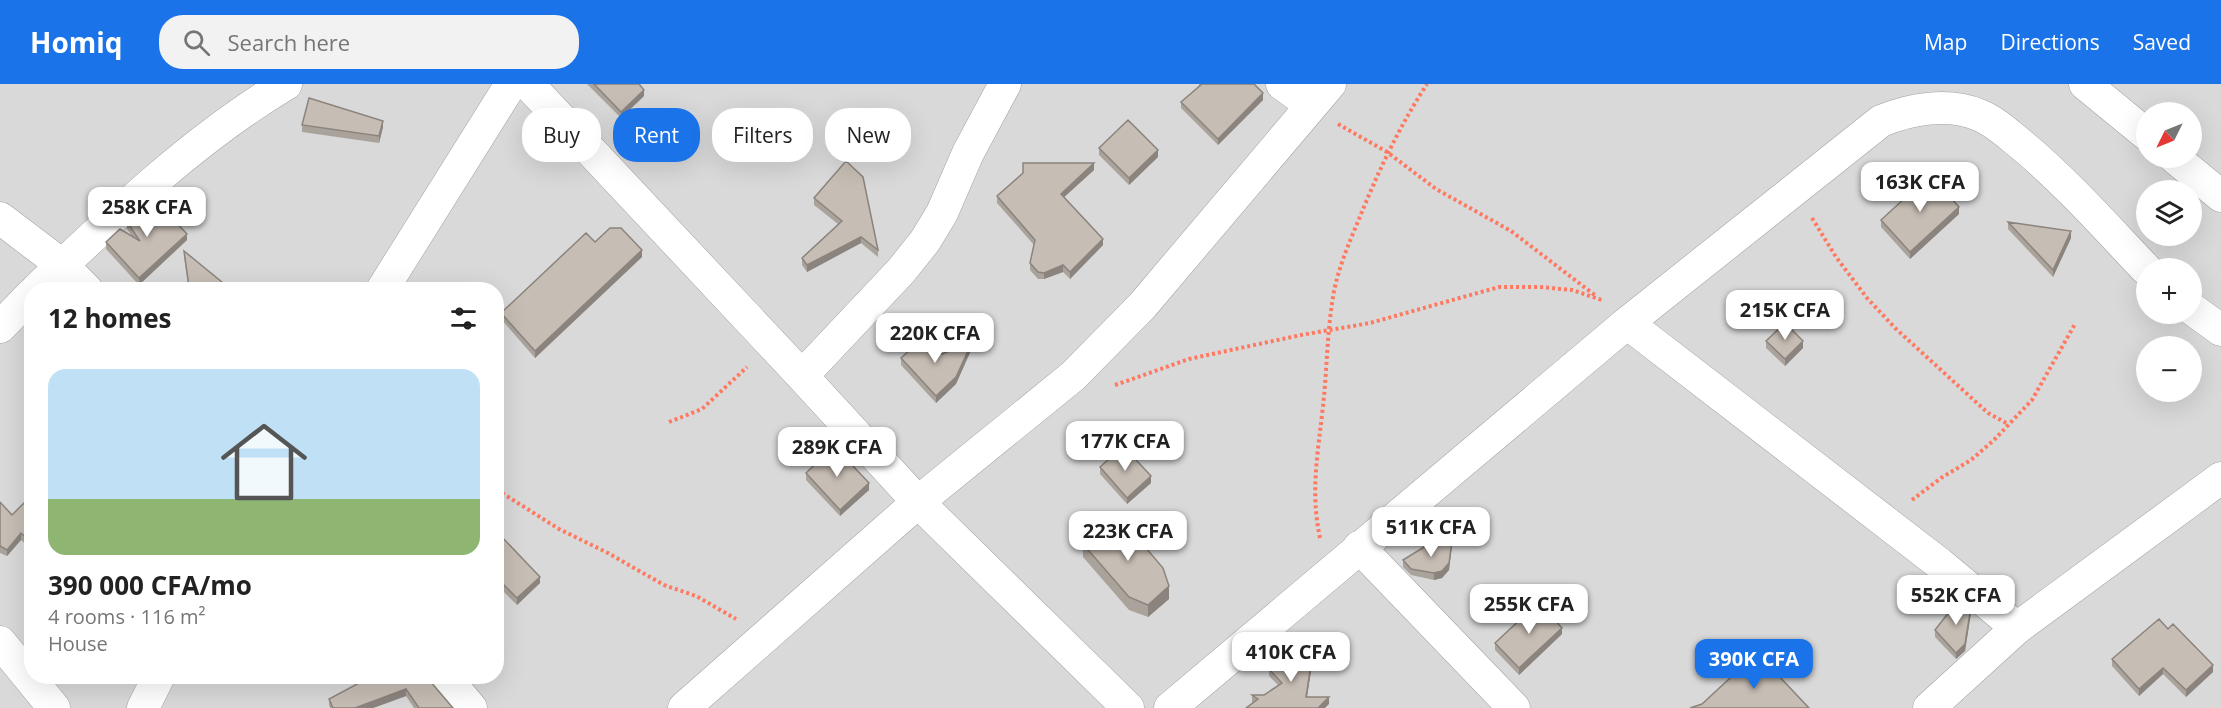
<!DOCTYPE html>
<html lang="en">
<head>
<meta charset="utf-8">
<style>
  body { margin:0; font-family:"Open Sans",sans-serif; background:#f2f2f2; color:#222; height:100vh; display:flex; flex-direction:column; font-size:22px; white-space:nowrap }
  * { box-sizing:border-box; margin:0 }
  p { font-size:20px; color:#767676 }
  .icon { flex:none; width:33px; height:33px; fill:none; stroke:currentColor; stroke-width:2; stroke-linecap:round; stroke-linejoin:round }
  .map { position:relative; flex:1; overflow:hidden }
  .panel { position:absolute; left:24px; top:198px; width:480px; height:402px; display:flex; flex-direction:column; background:#fff; border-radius:24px; box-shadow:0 6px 24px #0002 }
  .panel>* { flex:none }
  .banner { position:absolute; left:522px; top:24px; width:570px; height:54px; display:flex; gap:12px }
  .needle { width:39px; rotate:227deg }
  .fabs { position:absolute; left:2136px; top:18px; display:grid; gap:12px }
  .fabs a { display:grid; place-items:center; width:66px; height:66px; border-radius:50%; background:#fff; box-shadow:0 6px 24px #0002; font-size:30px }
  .price { position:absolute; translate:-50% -51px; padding:0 14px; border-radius:12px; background:#fff; color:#222; font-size:20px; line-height:39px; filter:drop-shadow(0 2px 3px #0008) }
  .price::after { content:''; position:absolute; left:50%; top:36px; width:18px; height:14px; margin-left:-9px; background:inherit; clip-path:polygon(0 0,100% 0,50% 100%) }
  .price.active { background:#1a73e8; color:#fff }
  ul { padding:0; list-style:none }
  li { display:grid; align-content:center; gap:12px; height:318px; padding:0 24px }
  li span { display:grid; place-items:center; height:186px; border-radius:18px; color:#555 }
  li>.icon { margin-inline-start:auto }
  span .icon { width:108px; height:108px; fill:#fffc; stroke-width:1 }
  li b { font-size:26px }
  h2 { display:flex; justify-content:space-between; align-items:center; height:72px; padding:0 24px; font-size:26px }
  .pill { padding:0 21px; border-radius:24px; background:#fff; box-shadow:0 6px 24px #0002; font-size:21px; line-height:54px }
  .pill.active { background:#1a73e8; color:#fff }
  header { display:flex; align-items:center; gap:36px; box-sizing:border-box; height:84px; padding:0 30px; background:#1a73e8; color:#fff }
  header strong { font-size:28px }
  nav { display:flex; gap:33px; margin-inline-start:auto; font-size:21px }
  .search { width:420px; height:54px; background:#f2f2f2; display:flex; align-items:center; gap:15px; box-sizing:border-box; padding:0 21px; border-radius:24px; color:#767676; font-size:22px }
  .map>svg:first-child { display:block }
  .residential { fill:#dad9d9; fill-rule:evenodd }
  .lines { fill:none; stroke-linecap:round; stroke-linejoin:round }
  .minor-casing { stroke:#a3a3a3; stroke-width:33 }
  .path { stroke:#ff7961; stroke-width:4; stroke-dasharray:3 3; stroke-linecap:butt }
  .minor { stroke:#fff; stroke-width:32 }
  .wall { fill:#aaa39b }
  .shaded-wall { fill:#8b847e }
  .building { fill:#c6bdb4; stroke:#8b847e; stroke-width:1.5 }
</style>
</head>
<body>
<header>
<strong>Homiq</strong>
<div class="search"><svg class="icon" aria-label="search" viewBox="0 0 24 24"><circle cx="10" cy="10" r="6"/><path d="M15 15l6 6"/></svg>Search here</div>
<nav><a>Map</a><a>Directions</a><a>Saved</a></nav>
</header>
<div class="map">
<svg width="2221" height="624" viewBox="0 0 2221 624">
  <rect width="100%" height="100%" fill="#eeebe1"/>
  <path class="residential" d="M0 0H2221V624H0ZM2146 28H2192V74H2146ZM2146 106H2192V152H2146ZM2146 184H2192V230H2146ZM32 206H496V592H32ZM2146 262H2192V308H2146Z"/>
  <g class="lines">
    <defs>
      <path id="minor" d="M528 0 802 292 918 418 1128 624
        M1282 0 1311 21
        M2085 0 2146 50
        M2175 74 2221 112
        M0 134 62 181 87 206
        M36 206C114 132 194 55 286 0
        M382 206 511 0
        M2192 225 2221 246
        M1627 239 1940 480 2017 544
        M0 243 32 210
        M802 292 901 187 925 157 942 129 968 69 1005 0
        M1359 463 1514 624
        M0 558 54 624
        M444 592 471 624
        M143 624 159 592
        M684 624 918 418 1073 292 1142 222 1330 0
        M1170 624 1627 239 1881 37C1910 25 1948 18 1979 31 1996 38 2009 51 2023 62 2068 100 2106 143 2146 185
        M1929 624 2017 544 2221 394"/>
    </defs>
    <use href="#minor" class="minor-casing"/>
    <path class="path" d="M1338 40 1387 68 1436 105 1511 147 1596 212
      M1812 134 1836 173 1867 214 1895 244 1988 329 2008 340
      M1115 301 1189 275 1301 251 1370 239 1499 203H1540L1572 206 1602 216
      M669 338 702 325 747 283
      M502 409 559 445 606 468 664 501 696 512 736 535
      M1912 416 1941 394 1971 376 1994 356 2032 316 2075 240
      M1320 454C1310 407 1318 369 1323 322 1327 286 1327 249 1333 213 1337 187 1349 159 1359 135 1378 88 1399 43 1427 0"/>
    <use href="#minor" class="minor"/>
  </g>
  <path class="wall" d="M587 0H639L644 12 621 34Z
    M1199 0H1254L1263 16 1218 61 1181 24V18L1199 2Z
    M302 41 383 43 379 59 302 48Z
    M1099 64 1158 73 1129 101 1099 71Z
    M1094 86 1064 113 1103 161 1070 195 1063 188 1044 195H1038L1030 186V179L1034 161 997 119V112L1023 89Z
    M814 114 878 166V173L861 159 807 188 802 181V174L838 140 814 121Z
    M1959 130 1910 175 1881 143V136Z
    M127 138 187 156 139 201 106 165V158L132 152 127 145Z
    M2008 138 2071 154 2053 193 2008 145Z
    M595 158 642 173 535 274 501 235V229Z
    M184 167 228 206H189L184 173Z
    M1766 257 1803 264 1785 282 1766 264Z
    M972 264 956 300 936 319 901 281V274L942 270Z
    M1100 383 1151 399 1127 420 1100 390Z
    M806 389 869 406 840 432 806 396Z
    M32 416V465L21 456 7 472 0 469V418L12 431Z
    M496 451 540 499 517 521 496 500Z
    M1083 460 1169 515 1148 533 1129 526 1083 473Z
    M1452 464 1449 486 1442 494 1434 496 1411 491 1403 483V476Z
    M1971 529 1965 567 1956 575 1935 553V546Z
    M2168 545 2213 588 2186 613 2163 590 2139 612 2112 582V575Z
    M1562 550 1519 591 1495 566V559Z
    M1315 561 1307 613 1329 620 1253 619 1252 618V611H1264L1278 601 1269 592V585Z
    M430 597 453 624H414L406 612 373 624H330L329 621V615Z"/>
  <path class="shaded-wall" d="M644 6V12L621 34V28Z
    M1263 9V16L1218 61V55Z
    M383 37V43L379 59V52Z
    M1158 66V73L1129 101V94Z
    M1094 79V86L1061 116V110Z
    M1959 123V130L1910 175V168Z
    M2071 147V154L2053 193V186Z
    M187 150V156L139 201V194Z
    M861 153V159L807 188V181Z
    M1103 155V161L1070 195V188Z
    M642 166V173L535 274V267Z
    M1063 181V188L1044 195V189Z
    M1803 257V264L1785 282V275Z
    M972 258V264L956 300 936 319V312Z
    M1151 392V399L1127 420V414Z
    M869 399V406L840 432V426Z
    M21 449V456L7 472V466Z
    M1452 457 1449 486 1442 494 1434 496V489Z
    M540 493V499L517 521V514Z
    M1169 502V515L1148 533V521Z
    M1971 522V529L1965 567 1956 575V569Z
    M1562 544V550L1519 591V584Z
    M1315 554V561L1306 619V613Z
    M2213 581V588L2186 613V606Z
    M2163 584V590L2139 612V605Z
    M406 605V612L373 624H355Z
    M1329 613V620L1325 624H1318Z"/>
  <path class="building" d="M594 0H639L644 6 621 28Z
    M1202 0H1254L1263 9 1218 55 1181 18Z
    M309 14 383 37 379 52 302 41Z
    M1128 36 1158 66 1129 94 1099 64Z
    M846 77 863 93 878 166 861 153 807 181 802 174 842 137 814 114Z
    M1023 79H1094L1061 110 1103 155 1070 188 1063 181 1044 189 1038 188 1030 179 1035 156 997 112 1023 89Z
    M1930 91 1959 123 1910 168 1881 136Z
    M154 115 187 150 139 194 106 158 120 145 140 157 127 138Z
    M2008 138 2071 147 2053 186Z
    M610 144H621L642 166 535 267 501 229 586 149 595 158Z
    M184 167 228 203 220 206H192L189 203Z
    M1785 239 1803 257 1785 275 1766 257Z
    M925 252 942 270 972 258 956 293 936 312 901 274Z
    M834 362 869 399 840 426 806 389Z
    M1123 362 1151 392 1127 414 1100 383Z
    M29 414 32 416V459L21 449 7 466 0 462V418L12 431Z
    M1118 431 1163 484 1169 502 1148 521 1129 513 1083 460Z
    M496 451H500L540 493 517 514 496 493Z
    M1452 457 1449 479 1442 487 1434 489 1411 485 1403 476 1429 460Z
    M1960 514 1971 522 1965 560 1956 569 1935 546Z
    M1539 518 1562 544 1519 584 1495 559Z
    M2159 535 2168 545 2173 540 2213 581 2186 606 2163 584 2139 605 2112 575Z
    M1315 554 1306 613H1329L1318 624H1246L1258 615 1252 611H1264L1282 599 1269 585Z
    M1757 569 1809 624H1690L1702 620Z
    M372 592H429L430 597 453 624H419L406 605 355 624H333L329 615Z"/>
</svg>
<div class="fabs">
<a><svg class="needle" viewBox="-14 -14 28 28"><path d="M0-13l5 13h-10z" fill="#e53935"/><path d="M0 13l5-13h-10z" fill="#767676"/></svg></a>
<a><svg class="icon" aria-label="layers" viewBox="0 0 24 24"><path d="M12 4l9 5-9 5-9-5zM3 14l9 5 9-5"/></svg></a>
<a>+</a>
<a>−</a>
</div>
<b class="price" style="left:1920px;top:129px">163K CFA</b>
<b class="price" style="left:147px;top:154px">258K CFA</b>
<b class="price" style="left:1785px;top:257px">215K CFA</b>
<b class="price" style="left:935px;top:280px">220K CFA</b>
<b class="price" style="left:1125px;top:388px">177K CFA</b>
<b class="price" style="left:837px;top:394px">289K CFA</b>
<b class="price" style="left:1431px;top:474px">511K CFA</b>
<b class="price" style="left:1128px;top:478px">223K CFA</b>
<b class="price" style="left:1956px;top:542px">552K CFA</b>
<b class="price" style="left:1529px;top:551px">255K CFA</b>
<b class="price" style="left:1291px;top:599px">410K CFA</b>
<b class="price active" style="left:1754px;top:606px">390K CFA</b>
<div class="banner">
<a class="pill">Buy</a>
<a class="pill active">Rent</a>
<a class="pill">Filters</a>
<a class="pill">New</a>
</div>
<section class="panel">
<h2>12 homes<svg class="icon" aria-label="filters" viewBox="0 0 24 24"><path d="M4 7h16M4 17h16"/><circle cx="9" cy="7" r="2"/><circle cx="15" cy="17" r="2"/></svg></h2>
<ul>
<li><span style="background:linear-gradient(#bfe0f5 70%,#8fb573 0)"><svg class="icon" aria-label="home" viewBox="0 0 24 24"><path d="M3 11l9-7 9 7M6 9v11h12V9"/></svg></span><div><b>390 000 CFA/mo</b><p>4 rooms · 116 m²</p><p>House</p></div></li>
</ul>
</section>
</div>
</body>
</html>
